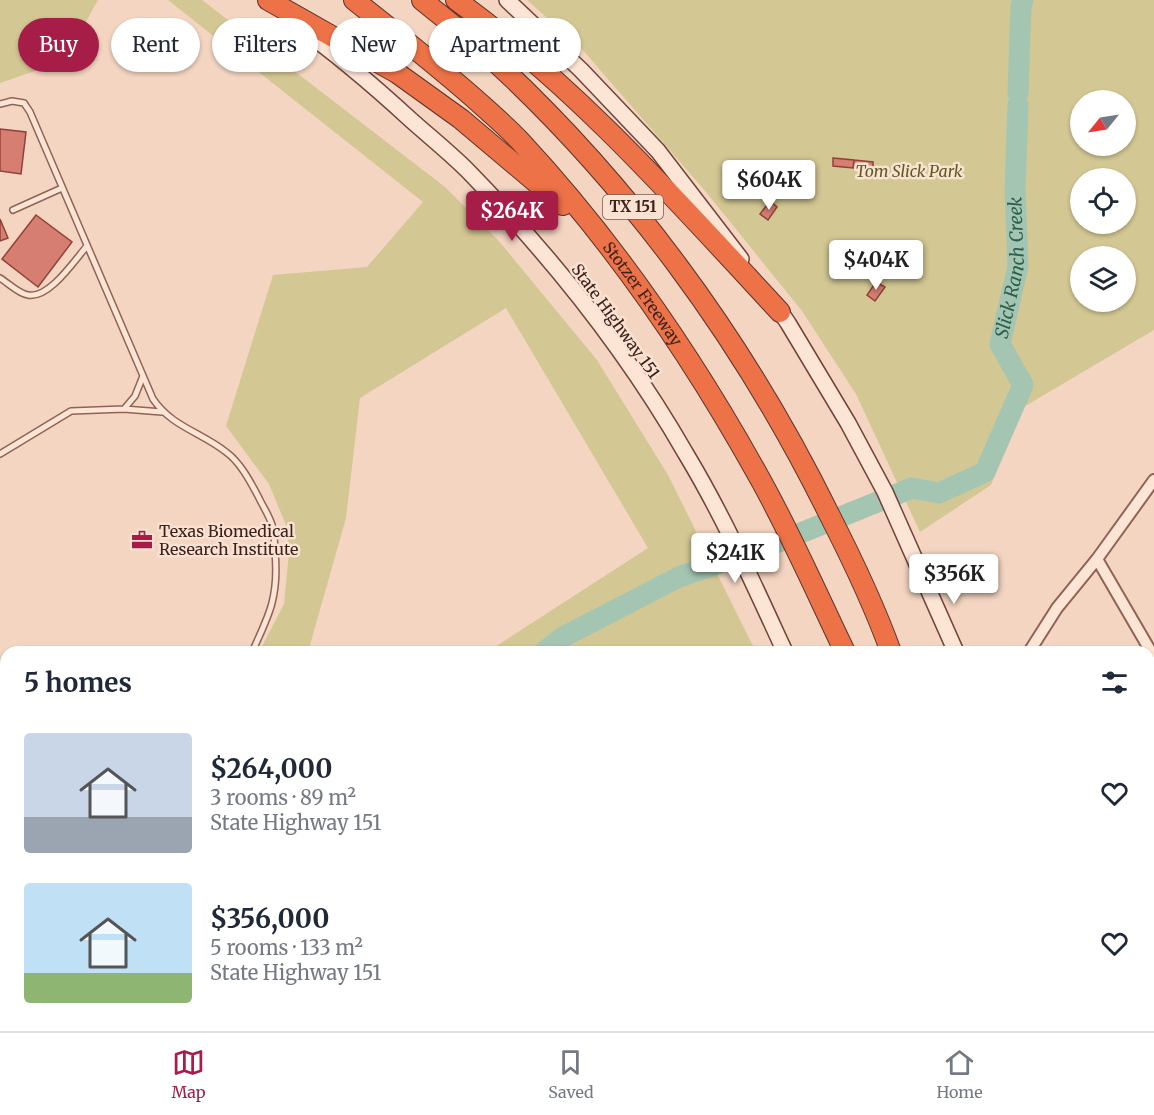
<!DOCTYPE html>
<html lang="en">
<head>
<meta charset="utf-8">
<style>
  body { margin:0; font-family:Merriweather,serif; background:#f2f2f3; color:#1f2937; height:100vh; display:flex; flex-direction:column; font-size:22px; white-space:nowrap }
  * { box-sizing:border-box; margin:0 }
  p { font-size:20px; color:#747a83 }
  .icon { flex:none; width:33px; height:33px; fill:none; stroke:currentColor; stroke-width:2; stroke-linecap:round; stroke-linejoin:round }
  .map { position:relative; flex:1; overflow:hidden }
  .details { position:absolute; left:0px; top:646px; width:1155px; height:386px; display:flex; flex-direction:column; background:#fff; border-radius:18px 18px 0 0; box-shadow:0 2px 4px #0004 }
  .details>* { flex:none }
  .hud { position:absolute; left:18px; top:18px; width:600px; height:54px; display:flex; gap:12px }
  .needle { width:39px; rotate:240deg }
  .fabs { position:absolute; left:1070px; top:90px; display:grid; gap:12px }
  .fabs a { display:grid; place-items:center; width:66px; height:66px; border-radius:50%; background:#fff; box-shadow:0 2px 4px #0004; font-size:30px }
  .price { position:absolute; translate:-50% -51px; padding:0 14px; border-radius:6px; background:#fff; color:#222; font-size:20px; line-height:39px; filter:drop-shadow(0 2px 3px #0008) }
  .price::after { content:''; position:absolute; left:50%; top:36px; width:18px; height:14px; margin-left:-9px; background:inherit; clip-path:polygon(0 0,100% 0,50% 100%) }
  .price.on { background:#a61e48; color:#fff }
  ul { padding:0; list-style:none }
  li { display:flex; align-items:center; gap:18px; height:150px; padding:0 24px }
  li span { display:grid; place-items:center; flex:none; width:168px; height:120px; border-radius:6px; color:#555 }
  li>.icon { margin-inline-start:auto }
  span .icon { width:72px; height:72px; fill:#fffc; stroke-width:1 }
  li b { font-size:26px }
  h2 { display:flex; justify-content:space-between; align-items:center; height:72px; padding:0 24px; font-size:26px }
  .pill { padding:0 21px; border-radius:27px; background:#fff; box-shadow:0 2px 4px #0004; font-size:21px; line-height:54px }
  .pill.on { background:#a61e48; color:#fff }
  .dock { display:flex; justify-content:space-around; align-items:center; height:84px; border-top:2px solid #e0e1e3; background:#fff; font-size:16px; color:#747a83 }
  .dock a { display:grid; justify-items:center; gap:3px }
  .dock .on { color:#a61e48 }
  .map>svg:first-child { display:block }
  .green { fill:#d3c793; fill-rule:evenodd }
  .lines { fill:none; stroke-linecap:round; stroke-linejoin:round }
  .river { stroke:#a4c5b2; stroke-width:21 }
  .building { fill:#d67e72; stroke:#924139; stroke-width:1.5 }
  .service-casing { stroke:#906356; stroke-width:8 }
  .minor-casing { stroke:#906356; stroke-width:14 }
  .secondary-casing { stroke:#714439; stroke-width:18 }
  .motorway-casing { stroke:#5d332b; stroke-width:22 }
  .service { stroke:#fde5d6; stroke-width:5 }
  .minor { stroke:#fde5d6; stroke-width:10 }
  .secondary { stroke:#fde5d6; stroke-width:15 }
  .motorway { stroke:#ed7247; stroke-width:20 }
  .labels { text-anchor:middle; stroke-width:5; stroke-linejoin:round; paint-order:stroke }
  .shield { fill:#fae2d2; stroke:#765c53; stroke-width:1.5 }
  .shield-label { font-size:15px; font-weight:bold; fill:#3d221c }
  .park-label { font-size:16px; font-style:italic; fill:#5d5a20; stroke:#fae2d2 }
  .street-label { font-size:16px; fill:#3d221c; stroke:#fae2d2 }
  .poi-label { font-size:16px; fill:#3d221c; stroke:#fae2d2; text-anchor:start }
  .water-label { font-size:18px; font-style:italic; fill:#295f4c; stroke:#fae2d2 }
</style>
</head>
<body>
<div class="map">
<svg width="1154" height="1031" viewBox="0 0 1154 1031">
  <rect width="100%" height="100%" fill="#f3d5c1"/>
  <path class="green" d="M0 0H98L64 61 0 83Z
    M168 0H202L445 187 498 240 597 360 668 475 756 652H487L648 548 506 308 360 398 346 518 308 652H259L284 604 289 552 286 525 269 484 226 426 273 275 367 267 423 202Z
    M527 0H1154V330L1022 408 991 485 920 532 856 394 802 311 706 192 581 48ZM1080 100H1125V146H1080ZM1080 178H1125V224H1080ZM1080 256H1125V302H1080Z
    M338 1026H851L852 1031H337Z"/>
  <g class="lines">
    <g class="river">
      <path d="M1018 93 1021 5 1023 0"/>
      <path id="s1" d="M544 652 563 637 679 577 766 547 912 488 939 493 985 472 1023 385 1000 344 1018 266 1015 189 1018 105"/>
      <path d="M378 1031 380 1026"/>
    </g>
  </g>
  <path class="building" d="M0 129 26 132 21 174 0 171Z
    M833 158 854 160 853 168 833 166Z
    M854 160 873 162V170L853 168Z
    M770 201 777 207 768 220 760 214Z
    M36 215 72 242 38 287 2 259Z
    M0 219 8 238 0 241Z
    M876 282 885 287 875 301 867 295Z
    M6 943V967L0 964V952Z
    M29 1026H91L98 1031H26Z"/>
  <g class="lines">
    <defs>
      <path id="service" d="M0 104 12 101 24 103 30 112 153 399C172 427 201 432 226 452 240 462 250 481 258 496 262 505 269 515 272 525 275 533 274 543 275 552 279 595 270 614 252 652
        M13 210 62 188
        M0 278C8 283 19 294 28 295 49 299 74 261 87 246
        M124 409 135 396 143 376
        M0 454 71 411 124 409 162 412
        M0 684 6 689
        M0 765 6 762
        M0 942 6 932
        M124 1026V1031"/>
      <path id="minor" d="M1097 559 1154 657
        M1029 652 1057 608 1097 559 1154 480
        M1149 922 1154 930"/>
      <path id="secondary" d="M507 0 581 70 658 151 741 259
        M292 22C334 52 373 85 411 120 430 137 450 153 468 171 551 256 627 351 686 454 724 517 754 585 785 652
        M775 304 788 323 848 423 885 492 956 652
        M873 1026 874 1031
        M1067 1026 1068 1031"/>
      <g id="motorway">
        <path d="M268 0 397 73 461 119 563 205"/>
        <path id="s2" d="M354 0C398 35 442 69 484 107 496 118 509 129 520 141 613 241 693 358 759 477 791 534 817 594 845 652"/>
        <path d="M422 0C440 15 460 30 478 46 625 178 743 339 830 516 853 561 874 605 891 652"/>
        <path d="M456 0C578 88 678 202 780 312"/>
        <path d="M905 1026 906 1031"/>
        <path d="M948 1026V1031"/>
        <path d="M989 1026 990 1031"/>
      </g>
    </defs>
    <use href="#service" class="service-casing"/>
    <use href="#minor" class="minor-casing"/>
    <use href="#secondary" class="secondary-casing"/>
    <use href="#motorway" class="motorway-casing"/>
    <use href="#service" class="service"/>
    <use href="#minor" class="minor"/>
    <use href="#secondary" class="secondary"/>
    <use href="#motorway" class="motorway"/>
  </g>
  <defs>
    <symbol id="office-bare" viewBox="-9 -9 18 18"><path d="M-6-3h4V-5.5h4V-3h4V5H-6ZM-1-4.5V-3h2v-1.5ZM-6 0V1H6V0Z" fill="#a61e48" stroke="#fae2d2" stroke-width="2.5" paint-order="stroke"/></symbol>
  </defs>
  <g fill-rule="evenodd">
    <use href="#office-bare" x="127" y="525" width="30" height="30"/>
  </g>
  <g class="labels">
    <rect class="shield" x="603" y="195" width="60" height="24" rx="4.5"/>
    <g class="shield-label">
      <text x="633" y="212">TX 151</text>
    </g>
    <g class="park-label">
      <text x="909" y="177">Tom Slick Park</text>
    </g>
    <g class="street-label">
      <text dy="6" stroke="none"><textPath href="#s2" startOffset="414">Stotzer Freeway</textPath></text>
      <text transform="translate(616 321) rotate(54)" y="6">State Highway 151</text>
    </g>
    <g class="poi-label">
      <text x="159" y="537">Texas Biomedical<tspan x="159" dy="18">Research Institute</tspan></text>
    </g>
    <g class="water-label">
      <text dy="6" stroke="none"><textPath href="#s1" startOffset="702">Slick Ranch Creek</textPath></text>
    </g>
  </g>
</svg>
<div class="fabs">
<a><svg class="needle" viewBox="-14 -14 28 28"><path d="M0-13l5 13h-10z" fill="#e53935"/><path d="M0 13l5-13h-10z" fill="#747a83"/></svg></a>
<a><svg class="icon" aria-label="locate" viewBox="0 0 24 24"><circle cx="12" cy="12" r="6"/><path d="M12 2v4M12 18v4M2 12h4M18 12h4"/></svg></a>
<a><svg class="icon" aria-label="layers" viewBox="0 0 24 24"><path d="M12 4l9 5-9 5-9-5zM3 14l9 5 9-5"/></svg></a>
</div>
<b class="price" style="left:769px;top:211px">$604K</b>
<b class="price on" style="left:512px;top:242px">$264K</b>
<b class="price" style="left:876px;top:291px">$404K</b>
<b class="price" style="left:735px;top:584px">$241K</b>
<b class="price" style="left:954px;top:605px">$356K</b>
<div class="hud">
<a class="pill on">Buy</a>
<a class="pill">Rent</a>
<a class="pill">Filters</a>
<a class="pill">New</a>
<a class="pill">Apartment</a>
</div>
<section class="details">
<h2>5 homes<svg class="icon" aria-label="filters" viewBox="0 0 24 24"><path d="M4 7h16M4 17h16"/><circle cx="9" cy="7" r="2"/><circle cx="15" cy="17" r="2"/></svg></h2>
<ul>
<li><span style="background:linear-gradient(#c9d6e8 70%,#9aa5b1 0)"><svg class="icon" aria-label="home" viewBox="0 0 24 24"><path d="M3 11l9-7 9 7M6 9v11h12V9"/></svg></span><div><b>$264,000</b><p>3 rooms · 89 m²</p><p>State Highway 151</p></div><svg class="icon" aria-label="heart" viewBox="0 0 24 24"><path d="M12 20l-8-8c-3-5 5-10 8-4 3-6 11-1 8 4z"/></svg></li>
<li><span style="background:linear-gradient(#bfe0f5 75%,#8fb573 0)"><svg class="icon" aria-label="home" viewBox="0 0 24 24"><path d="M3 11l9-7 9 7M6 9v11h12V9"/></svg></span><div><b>$356,000</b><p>5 rooms · 133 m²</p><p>State Highway 151</p></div><svg class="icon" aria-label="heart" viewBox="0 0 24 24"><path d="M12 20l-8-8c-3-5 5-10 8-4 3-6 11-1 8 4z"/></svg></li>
</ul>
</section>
</div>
<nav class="dock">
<a class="on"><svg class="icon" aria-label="map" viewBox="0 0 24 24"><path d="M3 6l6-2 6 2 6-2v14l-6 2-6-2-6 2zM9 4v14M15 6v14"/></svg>Map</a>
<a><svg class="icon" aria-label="saved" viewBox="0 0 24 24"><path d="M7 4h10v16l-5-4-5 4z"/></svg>Saved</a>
<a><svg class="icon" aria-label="home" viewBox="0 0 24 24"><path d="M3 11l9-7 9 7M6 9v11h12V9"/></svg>Home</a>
</nav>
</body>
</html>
